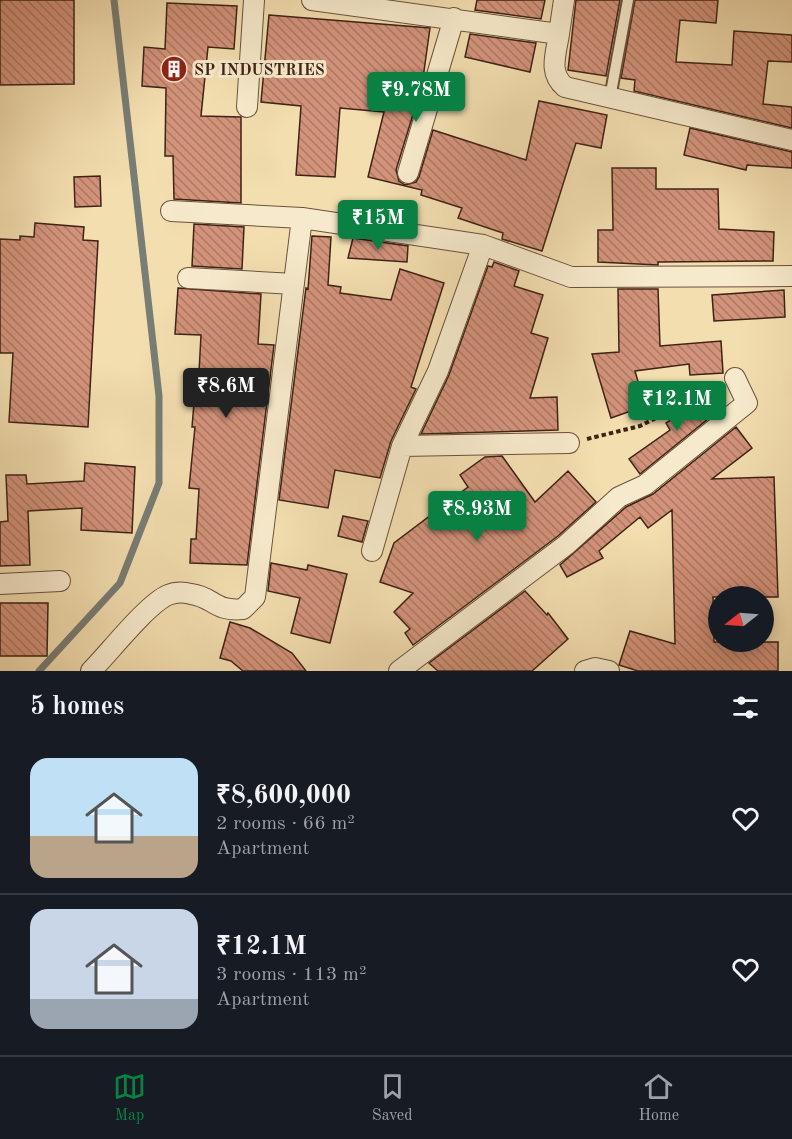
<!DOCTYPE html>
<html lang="en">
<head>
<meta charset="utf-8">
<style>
  body { margin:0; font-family:"Old Standard TT",serif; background:#20242c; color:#f1f3f6; height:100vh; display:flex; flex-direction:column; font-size:22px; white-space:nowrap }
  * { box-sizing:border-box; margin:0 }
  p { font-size:20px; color:#9ea1a6 }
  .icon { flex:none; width:33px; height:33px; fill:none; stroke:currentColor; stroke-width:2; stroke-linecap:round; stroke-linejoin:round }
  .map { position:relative; height:671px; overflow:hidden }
  .details { display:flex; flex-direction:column; background:#171b24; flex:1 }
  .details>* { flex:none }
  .needle { width:39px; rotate:253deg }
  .fabs { position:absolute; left:708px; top:586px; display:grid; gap:12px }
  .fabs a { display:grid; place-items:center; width:66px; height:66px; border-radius:50%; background:#171b24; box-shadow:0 3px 15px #0003; font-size:30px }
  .price { position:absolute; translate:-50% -51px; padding:0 14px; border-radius:6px; background:#0b8043; color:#fff; font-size:20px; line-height:39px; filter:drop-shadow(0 2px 3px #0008) }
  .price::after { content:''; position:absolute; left:50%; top:36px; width:18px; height:14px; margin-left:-9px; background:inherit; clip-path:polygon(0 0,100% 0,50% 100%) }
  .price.on { background:#222; color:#fff }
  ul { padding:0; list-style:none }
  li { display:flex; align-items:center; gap:18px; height:150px; padding:0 30px }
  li+li { border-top:2px solid #363941 }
  li span { display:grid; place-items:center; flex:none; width:168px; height:120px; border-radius:18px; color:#555 }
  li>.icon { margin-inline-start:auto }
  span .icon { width:72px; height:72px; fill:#fffc; stroke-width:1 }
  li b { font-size:26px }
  h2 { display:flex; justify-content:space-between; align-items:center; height:72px; padding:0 30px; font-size:26px }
  .tab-bar { display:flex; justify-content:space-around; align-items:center; height:84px; border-top:2px solid #363941; background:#171b24; font-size:16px; color:#9ea1a6 }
  .tab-bar a { display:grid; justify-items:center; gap:3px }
  .tab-bar .on { color:#0b8043 }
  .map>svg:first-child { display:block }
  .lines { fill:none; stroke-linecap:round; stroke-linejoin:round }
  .stream { stroke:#787d75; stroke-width:7 }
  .building { fill:url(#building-back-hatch); stroke:#3e2216; stroke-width:1.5 }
  .lane-casing { stroke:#6b513c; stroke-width:14 }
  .street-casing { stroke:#6b513c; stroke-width:22 }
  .path { stroke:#3e2216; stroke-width:4; stroke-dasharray:4.5 3; stroke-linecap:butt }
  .lane { stroke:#f7eacc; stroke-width:10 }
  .street { stroke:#f7eacc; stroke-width:20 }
  .labels { text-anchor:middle; stroke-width:6; stroke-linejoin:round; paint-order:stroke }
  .poi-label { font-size:16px; font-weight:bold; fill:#3e2216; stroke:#f7eacc; text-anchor:start }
</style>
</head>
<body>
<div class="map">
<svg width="792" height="671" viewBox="0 0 792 671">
  <defs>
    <pattern id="building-back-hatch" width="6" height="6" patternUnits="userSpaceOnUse" patternTransform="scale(1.5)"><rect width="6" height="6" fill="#d3937b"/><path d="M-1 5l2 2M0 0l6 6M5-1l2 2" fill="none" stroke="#ad7864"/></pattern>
  </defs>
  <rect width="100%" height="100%" fill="#f3deb0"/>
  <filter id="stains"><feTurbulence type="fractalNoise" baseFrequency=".00333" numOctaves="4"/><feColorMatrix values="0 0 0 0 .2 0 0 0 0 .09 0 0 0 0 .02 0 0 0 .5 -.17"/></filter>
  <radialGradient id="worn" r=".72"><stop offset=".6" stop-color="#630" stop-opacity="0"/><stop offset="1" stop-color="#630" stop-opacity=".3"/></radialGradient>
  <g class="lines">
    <path class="stream" d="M39 671 120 583 159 483V396L114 0"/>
  </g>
  <path class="building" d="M0 0H74V84L0 85Z
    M477 0H545L541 19 475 10Z
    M576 0H620L606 76 568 70Z
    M635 0H718L716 23 680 20 676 62 732 65 734 31 792 35V62L768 61 763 104 792 107V128L634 91 635 80 621 78Z
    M167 3 237 6 234 49 208 47 201 116 241 117V203L174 199 173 156H165L166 88 142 86 144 47 165 49Z
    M269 15 430 28 422 85 396 170 399 181 405 185 416 182 419 177 433 130 526 160 539 101 607 115 601 148 576 143 542 251 502 239 503 233 458 218 462 208 421 195 422 190 368 177 384 112 340 108 335 177 296 175 301 106 261 102Z
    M470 34 536 43 530 72 465 57Z
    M690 128 792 152V168L747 165 746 170 684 155Z
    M612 168H656V189H718L719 229 774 232 773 261 658 262V265L598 262V230H613Z
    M100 176 101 206 75 207 74 177Z
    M35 223 84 227 83 240 98 241 88 427 9 422 13 353H0V239L20 240V236L34 237Z
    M194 224 244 227 242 269 192 266Z
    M312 236 331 237 328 285 341 287 340 293 391 300 400 269 444 283 411 387 416 389 391 441 380 478 335 470 328 508 279 500 306 288 308 289Z
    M353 238 408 246 407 262 348 258Z
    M494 262 519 271 514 286 543 295 531 333 548 338 530 398 557 397 558 430 421 434 449 375 488 266 492 267Z
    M178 288 261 294 258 344 274 345 247 565 190 563 191 539H196L199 489 189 488 195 427H192L195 391H198L201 335 175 334Z
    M618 289H658L660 346 721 341 723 373 690 375 689 364 635 371 645 406 611 418 592 354 619 352Z
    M784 290 785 317 714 321 712 295Z
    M715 392 724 406 640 474 629 459 670 430 666 423Z
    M736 427 752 448 712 479 774 477 778 597H713L714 642H778V671H638L619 665 630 631 675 644 672 510 648 528 640 517 599 551 603 558 567 577 560 565 626 507 653 494Z
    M502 456 535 502 568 471 596 502 558 536 413 645 405 633 410 629 394 612 413 593 380 582 394 543 468 487 460 475 485 457Z
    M85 463 135 467 132 533 81 530 82 508 28 511 30 565 0 566V522L8 521 6 475H26L27 484 84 481Z
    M343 516 368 521 362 542 338 536Z
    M271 563 307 570 308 565 347 574 330 643 291 633 300 598 268 591Z
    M525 591 547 615 548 613 568 639 532 671H438L429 663Z
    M0 603H48L47 656H0Z
    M230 622 250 628 292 653 306 671H243L231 661 220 658Z"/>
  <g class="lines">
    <defs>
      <path id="lane" d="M610 98 628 0"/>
      <path id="street" d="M312 0 559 34C556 54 548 73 565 87L792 140
        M559 34 564 0
        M247 107 254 0
        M408 173 454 18
        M171 211 302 218 483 245 571 277 792 276
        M188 278 294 284
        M402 446 569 443
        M372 551 402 446 438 371 483 245
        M0 584 60 581
        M91 671C109 653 147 604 168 595 175 592 184 592 191 594 214 597 214 612 243 609L255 597 302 218
        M399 671 566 545 619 497 645 485 747 403 735 378
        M585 671 595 668 609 671"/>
    </defs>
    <use href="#lane" class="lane-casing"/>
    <use href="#street" class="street-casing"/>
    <path class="path" d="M587 439 640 426 719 386"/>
    <use href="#lane" class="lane"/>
    <use href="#street" class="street"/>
  </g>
  <defs>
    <symbol id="building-disc" viewBox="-11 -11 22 22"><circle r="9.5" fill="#8f2418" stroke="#f7eacc"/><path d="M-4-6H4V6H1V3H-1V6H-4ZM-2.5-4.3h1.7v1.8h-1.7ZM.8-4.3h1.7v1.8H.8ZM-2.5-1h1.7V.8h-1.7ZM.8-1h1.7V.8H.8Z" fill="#fff"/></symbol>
  </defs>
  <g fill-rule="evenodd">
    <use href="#building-disc" x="159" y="54" width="30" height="30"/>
  </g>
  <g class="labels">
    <g class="poi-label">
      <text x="194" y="75">SP INDUSTRIES</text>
    </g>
  </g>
  <rect width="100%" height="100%" filter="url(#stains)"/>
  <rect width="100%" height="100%" fill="url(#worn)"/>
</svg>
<div class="fabs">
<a><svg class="needle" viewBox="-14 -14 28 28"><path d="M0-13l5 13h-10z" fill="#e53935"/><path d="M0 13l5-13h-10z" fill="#9ea1a6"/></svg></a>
</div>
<b class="price" style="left:416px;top:123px">₹9.78M</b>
<b class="price" style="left:378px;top:251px">₹15M</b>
<b class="price on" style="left:226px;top:419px">₹8.6M</b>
<b class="price" style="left:677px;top:432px">₹12.1M</b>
<b class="price" style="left:477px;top:542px">₹8.93M</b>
</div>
<section class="details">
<h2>5 homes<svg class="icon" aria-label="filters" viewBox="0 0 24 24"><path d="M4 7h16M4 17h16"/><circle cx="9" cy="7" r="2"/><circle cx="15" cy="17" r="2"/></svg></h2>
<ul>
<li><span style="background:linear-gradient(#bfe0f5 65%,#b9a48a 0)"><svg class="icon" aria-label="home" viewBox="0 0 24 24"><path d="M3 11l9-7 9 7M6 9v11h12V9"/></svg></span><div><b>₹8,600,000</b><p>2 rooms · 66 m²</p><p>Apartment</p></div><svg class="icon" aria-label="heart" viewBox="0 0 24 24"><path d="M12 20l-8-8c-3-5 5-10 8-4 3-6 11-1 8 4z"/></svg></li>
<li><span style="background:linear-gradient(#c9d6e8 75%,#9aa5b1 0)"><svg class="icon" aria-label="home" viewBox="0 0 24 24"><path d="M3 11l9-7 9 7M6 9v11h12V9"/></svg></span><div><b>₹12.1M</b><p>3 rooms · 113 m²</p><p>Apartment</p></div><svg class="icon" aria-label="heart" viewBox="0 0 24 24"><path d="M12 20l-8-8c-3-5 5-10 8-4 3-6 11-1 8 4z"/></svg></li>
</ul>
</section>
<nav class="tab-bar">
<a class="on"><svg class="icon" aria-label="map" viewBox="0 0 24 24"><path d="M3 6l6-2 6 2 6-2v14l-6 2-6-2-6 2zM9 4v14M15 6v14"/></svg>Map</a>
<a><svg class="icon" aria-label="saved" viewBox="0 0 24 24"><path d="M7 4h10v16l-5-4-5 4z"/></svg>Saved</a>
<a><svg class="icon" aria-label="home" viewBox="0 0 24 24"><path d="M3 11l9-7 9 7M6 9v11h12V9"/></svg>Home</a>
</nav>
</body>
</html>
